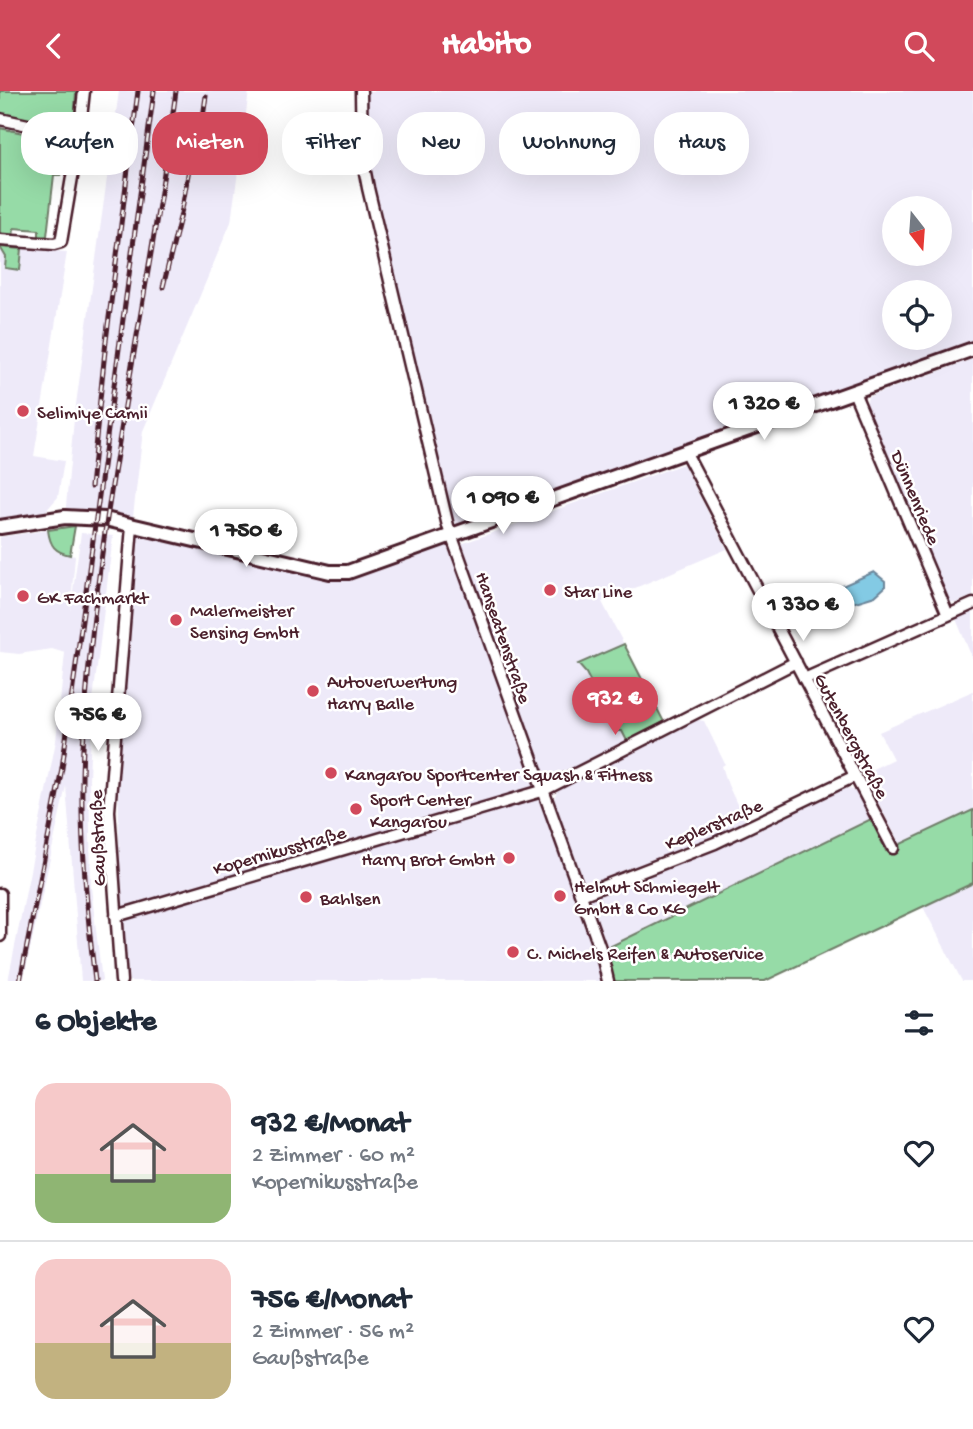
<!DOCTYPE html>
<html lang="de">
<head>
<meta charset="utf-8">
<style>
  body { margin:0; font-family:"Gochi Hand",sans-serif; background:#f6f6f7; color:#1f2937; height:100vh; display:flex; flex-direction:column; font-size:26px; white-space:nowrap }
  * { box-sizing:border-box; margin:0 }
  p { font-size:23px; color:#747a83 }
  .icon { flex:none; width:38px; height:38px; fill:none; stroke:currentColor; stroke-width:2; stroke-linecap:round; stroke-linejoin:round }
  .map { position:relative; height:890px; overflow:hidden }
  .side { display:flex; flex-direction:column; background:#fff; flex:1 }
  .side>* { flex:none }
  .banner { position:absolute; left:21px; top:21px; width:931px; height:63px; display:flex; gap:14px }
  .needle { width:46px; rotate:163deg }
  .buttons { position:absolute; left:882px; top:105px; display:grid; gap:14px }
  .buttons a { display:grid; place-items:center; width:70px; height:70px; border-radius:50%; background:#fff; box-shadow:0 7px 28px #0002; font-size:35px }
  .price { position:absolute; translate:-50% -60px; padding:0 16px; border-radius:24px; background:#fff; color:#222; font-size:23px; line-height:46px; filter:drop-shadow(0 2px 4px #0008) }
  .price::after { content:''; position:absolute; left:50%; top:42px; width:21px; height:16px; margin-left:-10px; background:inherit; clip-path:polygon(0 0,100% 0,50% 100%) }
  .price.active { background:#d1495b; color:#fff }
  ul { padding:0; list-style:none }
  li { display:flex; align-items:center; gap:21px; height:175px; padding:0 35px }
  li+li { border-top:2px solid #e0e1e3 }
  li span { display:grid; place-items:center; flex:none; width:196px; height:140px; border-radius:21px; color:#555 }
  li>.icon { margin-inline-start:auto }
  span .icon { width:84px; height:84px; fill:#fffc; stroke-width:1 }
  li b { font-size:30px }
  h2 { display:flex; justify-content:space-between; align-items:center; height:84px; padding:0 35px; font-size:30px }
  .chip { padding:0 24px; border-radius:28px; background:#fff; box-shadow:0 7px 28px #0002; font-size:24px; line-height:63px }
  .chip.active { background:#d1495b; color:#fff }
  header { display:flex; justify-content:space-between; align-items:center; height:91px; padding:0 35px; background:#d1495b; color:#fff; font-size:32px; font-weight:800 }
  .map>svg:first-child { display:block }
  .built { fill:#eeeaf9; fill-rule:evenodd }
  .green { fill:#96dba7; stroke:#707d69; stroke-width:2 }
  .water { fill:#83cae4; stroke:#6c869a; stroke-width:2 }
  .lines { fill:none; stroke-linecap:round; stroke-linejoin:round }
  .minor-casing { stroke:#4a1f2b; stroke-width:15 }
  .tertiary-casing { stroke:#4a1f2b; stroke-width:18 }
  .minor { stroke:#fff; stroke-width:10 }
  .tertiary { stroke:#fff; stroke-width:12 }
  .rail-casing { stroke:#4a1f2b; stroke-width:5 }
  .rail { stroke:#fff; stroke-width:2.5; stroke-dasharray:8; stroke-linecap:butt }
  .poi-dot { fill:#d1495b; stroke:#fff; stroke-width:2.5 }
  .labels { text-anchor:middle; stroke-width:5; stroke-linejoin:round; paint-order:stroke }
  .poi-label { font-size:19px; fill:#4a1f2b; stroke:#fff; text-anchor:start }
  .street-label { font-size:19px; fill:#4a1f2b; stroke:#fff }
</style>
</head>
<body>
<header><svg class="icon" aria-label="back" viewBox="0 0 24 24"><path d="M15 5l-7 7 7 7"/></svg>Habito<svg class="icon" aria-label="search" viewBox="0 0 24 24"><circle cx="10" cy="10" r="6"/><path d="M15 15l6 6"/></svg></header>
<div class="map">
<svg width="973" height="890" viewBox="0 0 973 890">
  <rect width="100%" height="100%" fill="#fff"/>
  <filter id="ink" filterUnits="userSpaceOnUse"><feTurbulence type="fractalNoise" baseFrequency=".0143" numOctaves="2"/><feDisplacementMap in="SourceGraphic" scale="14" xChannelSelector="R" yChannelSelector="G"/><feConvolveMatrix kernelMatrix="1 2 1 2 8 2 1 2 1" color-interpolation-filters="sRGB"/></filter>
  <g filter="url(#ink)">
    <path class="built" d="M119 0H249L231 131 143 340 132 434 331 481 452 446 608 890H129L120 814 118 665 132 435 65 426 74 328Z
      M367 0H973V251L466 436 457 434 448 420 369 86ZM894 117H940V163H894ZM894 201H940V247H894Z
      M0 156 67 161 34 365 64 370 58 406 44 422 0 428Z
      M973 268V505L955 512 947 509 866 314 868 306Z
      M683 373 727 458 602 511 664 631 547 690 461 453Z
      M48 439 50 453 57 461 75 465 70 521 81 442 113 445 92 617 89 687 91 796 102 890H81L66 695 23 890H8L56 650 65 562 52 558 19 563 0 561V446Z
      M973 520V569L956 528Z
      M973 600V719L900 753 863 683 893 668 879 641Z
      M698 629 704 630 725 673 722 675 728 694 751 743 845 697 857 700 871 728 608 857 554 708 558 699Z
      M973 792V890H962L922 814Z"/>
    <path class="green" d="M0 0H76L74 35 69 39 64 36 0 23Z
      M0 37 73 53 69 72H63L61 84H54L47 145 39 147V139L14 137 13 148 0 147Z
      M0 156 22 158 20 179 5 177 6 166Z
      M75 435 70 464C55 461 50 455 48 439Z
      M624 553 664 631 627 650 622 640H615L586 582 578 573Z
      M973 719V792L765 890H611L612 881 603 859 871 728 886 760Z"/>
    <path class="water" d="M874 481 885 490V496L875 505 836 517 826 508 833 499Z"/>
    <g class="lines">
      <defs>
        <path id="minor" d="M361 0 362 66 368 97 448 435 601 860 608 890
          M0 28 79 45 84 0
          M0 149 54 153 61 151 79 45 112 52
          M854 301 948 524
          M686 362 893 757
          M804 588 973 513
          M0 803V845
          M581 804 715 752 855 685
          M116 825 542 700 796 571
          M121 890 109 720 132 435"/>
        <path id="tertiary" d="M0 436 65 426 105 428 330 481H348L973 258"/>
      </defs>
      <use href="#minor" class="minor-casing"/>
      <use href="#tertiary" class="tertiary-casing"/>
      <use href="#minor" class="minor"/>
      <use href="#tertiary" class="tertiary"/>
      <defs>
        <path id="rail" d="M198 62 206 5
          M163 196 182 118 194 49
          M91 396 106 250 138 0
          M20 890 62 677 154 0
          M95 890C86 813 79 735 83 657 94 436 147 219 176 0"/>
      </defs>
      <use href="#rail" class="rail-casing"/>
      <use href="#rail" class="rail"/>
    </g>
  </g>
  <g class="poi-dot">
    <circle cx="23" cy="320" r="7"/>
    <circle cx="550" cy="499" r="7"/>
    <circle cx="23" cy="505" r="7"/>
    <circle cx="176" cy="529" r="7"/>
    <circle cx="313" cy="600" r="7"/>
    <circle cx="331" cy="682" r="7"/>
    <circle cx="356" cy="718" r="7"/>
    <circle cx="509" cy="767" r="7"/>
    <circle cx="560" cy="805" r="7"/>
    <circle cx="306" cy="806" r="7"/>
    <circle cx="513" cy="861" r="7"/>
  </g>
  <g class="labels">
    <g class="poi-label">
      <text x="37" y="327">Selimiye Camii</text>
      <text x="564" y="506">Star Line</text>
      <text x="37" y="512">GK Fachmarkt</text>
      <text x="190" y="525">Malermeister<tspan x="190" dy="22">Sensing GmbH</tspan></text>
      <text x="327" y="596">Autoverwertung<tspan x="327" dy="22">Harry Balle</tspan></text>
      <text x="345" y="689">Kangarou Sportcenter Squash &amp; Fitness</text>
      <text x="370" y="714">Sport Center<tspan x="370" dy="22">Kangarou</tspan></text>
      <text x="495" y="774" text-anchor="end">Harry Brot GmbH</text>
      <text x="574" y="801">Helmut Schmiegelt<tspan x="574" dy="22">GmbH &amp; Co KG</tspan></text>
      <text x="320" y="813">Bahlsen</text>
      <text x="527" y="868">C. Michels Reifen &amp; Autoservice</text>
    </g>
    <g class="street-label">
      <text transform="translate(917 406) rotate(67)" y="7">Dünnenriede</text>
      <text transform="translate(505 546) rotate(71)" y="7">Hanseatenstraße</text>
      <text transform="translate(853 644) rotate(62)" y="7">Gutenbergstraße</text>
      <text transform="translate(713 732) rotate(-23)" y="7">Keplerstraße</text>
      <text transform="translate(96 747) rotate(-92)" y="7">Gaußstraße</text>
      <text transform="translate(279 758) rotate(-16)" y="7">Kopernikusstraße</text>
    </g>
  </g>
</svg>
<div class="buttons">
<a><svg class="needle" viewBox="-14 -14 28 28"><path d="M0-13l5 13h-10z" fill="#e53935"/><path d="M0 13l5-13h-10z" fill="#747a83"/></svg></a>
<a><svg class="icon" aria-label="locate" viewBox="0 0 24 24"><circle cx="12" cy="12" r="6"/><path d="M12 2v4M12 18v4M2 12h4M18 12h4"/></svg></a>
</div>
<b class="price" style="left:764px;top:351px">1 320 €</b>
<b class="price" style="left:503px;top:445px">1 090 €</b>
<b class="price" style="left:246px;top:478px">1 750 €</b>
<b class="price" style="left:803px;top:552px">1 330 €</b>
<b class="price active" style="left:615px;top:646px">932 €</b>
<b class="price" style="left:98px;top:662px">756 €</b>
<div class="banner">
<a class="chip">Kaufen</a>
<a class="chip active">Mieten</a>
<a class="chip">Filter</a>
<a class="chip">Neu</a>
<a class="chip">Wohnung</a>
<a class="chip">Haus</a>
</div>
</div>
<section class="side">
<h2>6 Objekte<svg class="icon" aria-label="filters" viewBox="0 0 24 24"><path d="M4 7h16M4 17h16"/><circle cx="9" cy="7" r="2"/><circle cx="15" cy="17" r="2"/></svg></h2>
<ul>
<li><span style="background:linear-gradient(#f6c9c9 65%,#8fb573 0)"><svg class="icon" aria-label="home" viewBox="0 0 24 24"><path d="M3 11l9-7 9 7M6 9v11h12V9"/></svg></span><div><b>932 €/Monat</b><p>2 Zimmer · 60 m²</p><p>Kopernikusstraße</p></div><svg class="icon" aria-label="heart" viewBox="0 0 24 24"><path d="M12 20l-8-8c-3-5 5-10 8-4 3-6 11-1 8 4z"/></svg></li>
<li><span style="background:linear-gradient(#f6c9c9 60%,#c2b280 0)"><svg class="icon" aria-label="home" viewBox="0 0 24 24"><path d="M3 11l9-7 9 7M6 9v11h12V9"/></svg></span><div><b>756 €/Monat</b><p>2 Zimmer · 56 m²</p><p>Gaußstraße</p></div><svg class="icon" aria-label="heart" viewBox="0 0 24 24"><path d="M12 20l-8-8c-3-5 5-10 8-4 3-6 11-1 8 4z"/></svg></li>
</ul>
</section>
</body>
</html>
